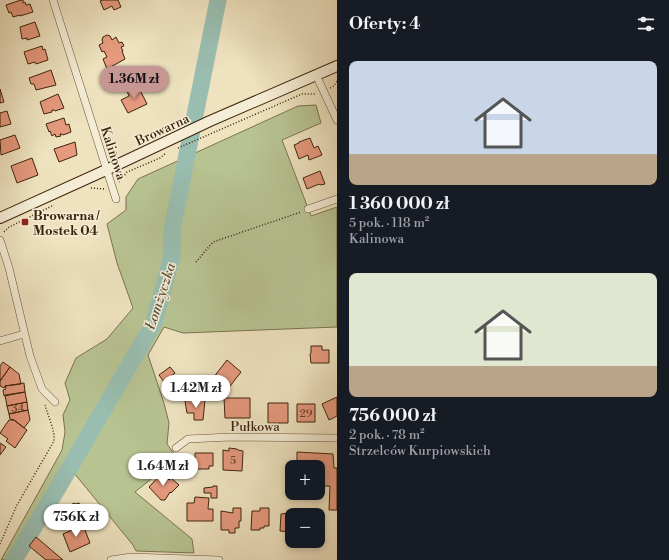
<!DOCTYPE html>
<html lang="pl">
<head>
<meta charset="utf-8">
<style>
  body { margin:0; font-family:"Libre Bodoni",serif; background:#242831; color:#f1f3f6; height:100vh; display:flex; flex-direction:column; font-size:15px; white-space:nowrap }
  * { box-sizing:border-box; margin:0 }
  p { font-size:13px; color:#9ea1a6 }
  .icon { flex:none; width:22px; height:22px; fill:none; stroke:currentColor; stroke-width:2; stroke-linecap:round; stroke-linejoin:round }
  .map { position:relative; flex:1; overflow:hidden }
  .sheet { display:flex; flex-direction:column; background:#171b24; width:332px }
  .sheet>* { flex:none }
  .fabs { position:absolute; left:285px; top:460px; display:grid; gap:8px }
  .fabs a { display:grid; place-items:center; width:40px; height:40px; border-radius:8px; background:#171b24; box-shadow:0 2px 6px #0003; font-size:20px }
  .price { position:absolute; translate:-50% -34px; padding:0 9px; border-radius:14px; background:#fff; color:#222; font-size:13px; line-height:26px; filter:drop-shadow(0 1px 2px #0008) }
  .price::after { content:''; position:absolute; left:50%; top:24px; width:12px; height:9px; margin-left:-6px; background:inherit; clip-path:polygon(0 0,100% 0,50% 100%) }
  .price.active { background:#c59692; color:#111 }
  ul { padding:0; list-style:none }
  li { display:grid; align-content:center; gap:8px; height:212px; padding:0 12px }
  li span { display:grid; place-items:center; height:124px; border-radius:8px; color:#555 }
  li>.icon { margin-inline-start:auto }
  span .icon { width:72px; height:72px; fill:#fffc; stroke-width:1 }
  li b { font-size:17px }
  h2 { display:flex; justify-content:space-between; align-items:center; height:48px; padding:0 12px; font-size:17px }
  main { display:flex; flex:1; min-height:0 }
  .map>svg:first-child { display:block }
  .green { fill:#b8c392; stroke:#7b734f }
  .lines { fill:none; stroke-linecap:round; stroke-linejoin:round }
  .river { stroke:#99beb1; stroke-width:17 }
  .building { fill:#e5997d; stroke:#3e230c }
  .street-casing { stroke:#6a5339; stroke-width:8 }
  .secondary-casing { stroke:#3e230c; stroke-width:12 }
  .path { stroke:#3e230c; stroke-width:1.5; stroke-dasharray:1 2; stroke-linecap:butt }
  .street { stroke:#f4ecd5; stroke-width:7 }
  .secondary { stroke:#f4ecd5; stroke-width:10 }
  .poi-dot { fill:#8f2418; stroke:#f4ecd5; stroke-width:1.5 }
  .labels { text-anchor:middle; stroke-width:3; stroke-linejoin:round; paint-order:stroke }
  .number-label { font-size:11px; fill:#684028 }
  .street-label { font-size:13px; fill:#3e230c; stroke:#f4ecd5 }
  .poi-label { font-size:13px; font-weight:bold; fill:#3e230c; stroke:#f4ecd5; text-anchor:start }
  .water-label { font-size:14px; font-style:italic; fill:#59523e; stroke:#f4ecd5 }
</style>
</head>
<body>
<main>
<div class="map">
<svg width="337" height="560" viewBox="0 0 337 560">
  <rect width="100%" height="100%" fill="#eee2bf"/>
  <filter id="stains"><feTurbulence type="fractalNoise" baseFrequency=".005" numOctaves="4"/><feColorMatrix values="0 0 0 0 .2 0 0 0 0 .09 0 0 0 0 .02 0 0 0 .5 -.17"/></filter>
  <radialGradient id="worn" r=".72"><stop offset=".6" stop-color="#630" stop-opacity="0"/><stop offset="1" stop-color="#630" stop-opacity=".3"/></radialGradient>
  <path class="green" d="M316 105 321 123 282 140 311 216 337 207V327L183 333 164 327 148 355 164 403 169 423 167 444 177 458 135 492 192 539 194 553 136 551 133 545 74 473 21 560H1L62 450 65 432 63 415 70 400 65 383 76 358 107 339 133 308 117 263 107 224 126 210V197L138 179 298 106Z"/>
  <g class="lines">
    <path class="river" d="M14 560 59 486 154 323 172 256V230L218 0"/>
  </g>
  <path class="building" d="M21 0H23V3L25 2 26 5 30 4 33 12 20 16V15L13 17 11 12 9 13 6 5Z
    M103 0H118L121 7 114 10 112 6 104 10 100 1Z
    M35 22 40 36 27 40V38L22 39 20 27Z
    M107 35 110 36 112 40 116 37 119 43 122 42 124 46 121 47 123 51H122L125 59 107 69 103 59 107 57 104 51 102 52 99 45 103 43 102 40 103 37Z
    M42 46 43 50 45 49 48 60 36 64 35 62 28 64 24 52Z
    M51 70 56 85 36 90 34 84H31L29 78Z
    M138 86 147 104 128 113 121 100 129 96 127 91Z
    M0 89 4 102 0 103Z
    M58 94 64 108 55 111 54 110H52V112L44 114 40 102Z
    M7 111 11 124 0 127V113Z
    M64 118 66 125 69 124 71 132 63 135 62 134H60L61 136 56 137 55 134 52 136 50 131 49 132 46 124Z
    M15 135 20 148 1 155 0 140Z
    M310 138 314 148 318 146 322 155 309 160 308 155 299 159 294 145 299 143V142Z
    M75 142 77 155 59 162 54 149Z
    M32 158 38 175 17 183 11 166Z
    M320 171 325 184 320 185 319 184 307 189 303 178Z
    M311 346H322V350H329V363H311L310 354 311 353Z
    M227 360 241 372 227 390 213 378Z
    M3 362 10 367 0 381V366Z
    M10 367 19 374 21 384 5 386 4 388 0 386V381Z
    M170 367 175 373 164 382 159 375Z
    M24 383 25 392 4 396 3 390 6 389 5 386Z
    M25 392 27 402 7 406 5 395Z
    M337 397V416L329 420 322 404Z
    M224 398H250V418H225Z
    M187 400H205L203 420H194V413H187L185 401Z
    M27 402 28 410 9 414 7 406Z
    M268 403H288V423H268Z
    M297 404H315V422H297Z
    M28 410 30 420 24 428 14 420 10 419 9 414Z
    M9 420H14L27 430 15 448 6 441 8 439 0 433Z
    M0 443 6 447 0 455Z
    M229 448 237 449 238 450 243 451 242 471 223 470V450L229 451Z
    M297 452 333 454 334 468H337V510H329L330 486H318V467H316V462L297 461Z
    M195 453H213V466H209V469H195Z
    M162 473 169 480 171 478 179 485 171 493 170 492 165 500H161L149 487Z
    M213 486H217V498H211V493H204V488L213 487Z
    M195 497 209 498 208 509H213V521H187V503H194Z
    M74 503 75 504 79 503 85 516 71 522 66 508Z
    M233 508H241V521H239V528H235V533H229V530H221V511L233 513Z
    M260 508H269V526H264V528H260V530H251L252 511H260Z
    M287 512 301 513V515H292V532L280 531 281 514 288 513Z
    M83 525 90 543 70 552 63 534Z
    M36 537 63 560H46L29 546Z"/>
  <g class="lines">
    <defs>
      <path id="street" d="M53 0 116 199
        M316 75 337 120
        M308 209 337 199
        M0 240 9 268 30 356 42 389 55 402
        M0 341 24 334
        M176 448 188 439 231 437 337 438
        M111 560 131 557 219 560"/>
      <path id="secondary" d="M0 218 106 170 210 121 337 66"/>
    </defs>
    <use href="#street" class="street-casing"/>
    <use href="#secondary" class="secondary-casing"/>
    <path class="path" d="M330 88 334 86 337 81
      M178 148 302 94H315
      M110 154 118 153
      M119 182 127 172 160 158 166 153
      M91 188 105 189
      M4 232 9 227 54 205
      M196 262 213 242 301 212
      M0 544 17 505 54 441C55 429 48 417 45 405"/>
    <use href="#street" class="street"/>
    <use href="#secondary" class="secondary"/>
  </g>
  <rect class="poi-dot" x="21" y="218" width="8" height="8" rx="2"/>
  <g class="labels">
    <g class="number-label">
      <text x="18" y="412">34</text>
      <text x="306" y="417">29</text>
      <text x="233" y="464">5</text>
    </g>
    <g class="street-label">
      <text transform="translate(162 129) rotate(-25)" y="5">Browarna</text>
      <text transform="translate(114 153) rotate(72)" y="5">Kalinowa</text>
      <text x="255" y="431">Pułkowa</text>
    </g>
    <g class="poi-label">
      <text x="33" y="220">Browarna /<tspan x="33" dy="15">Mostek 04</tspan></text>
    </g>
    <g class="water-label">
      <text transform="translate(160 296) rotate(-72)" y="5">Łomżyczka</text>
    </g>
  </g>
  <rect width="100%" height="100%" filter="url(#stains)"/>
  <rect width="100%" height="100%" fill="url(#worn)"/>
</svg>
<div class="fabs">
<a>+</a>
<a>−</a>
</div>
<b class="price active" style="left:134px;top:100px">1.36M zł</b>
<b class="price" style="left:196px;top:409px">1.42M zł</b>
<b class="price" style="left:163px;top:487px">1.64M zł</b>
<b class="price" style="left:76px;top:538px">756K zł</b>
</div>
<section class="sheet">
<h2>Oferty: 4<svg class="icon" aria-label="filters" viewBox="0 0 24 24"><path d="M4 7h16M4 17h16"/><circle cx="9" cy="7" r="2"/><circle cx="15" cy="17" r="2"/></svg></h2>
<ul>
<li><span style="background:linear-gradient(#c9d6e8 75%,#b9a48a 0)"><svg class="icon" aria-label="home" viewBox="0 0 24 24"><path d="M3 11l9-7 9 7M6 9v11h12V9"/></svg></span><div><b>1 360 000 zł</b><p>5 pok. · 118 m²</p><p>Kalinowa</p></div></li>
<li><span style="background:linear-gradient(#dfe7d0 75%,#b9a48a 0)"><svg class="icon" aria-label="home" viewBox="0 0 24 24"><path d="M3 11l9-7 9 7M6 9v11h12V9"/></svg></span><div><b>756 000 zł</b><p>2 pok. · 78 m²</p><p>Strzelców Kurpiowskich</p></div></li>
</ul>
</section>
</main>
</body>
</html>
